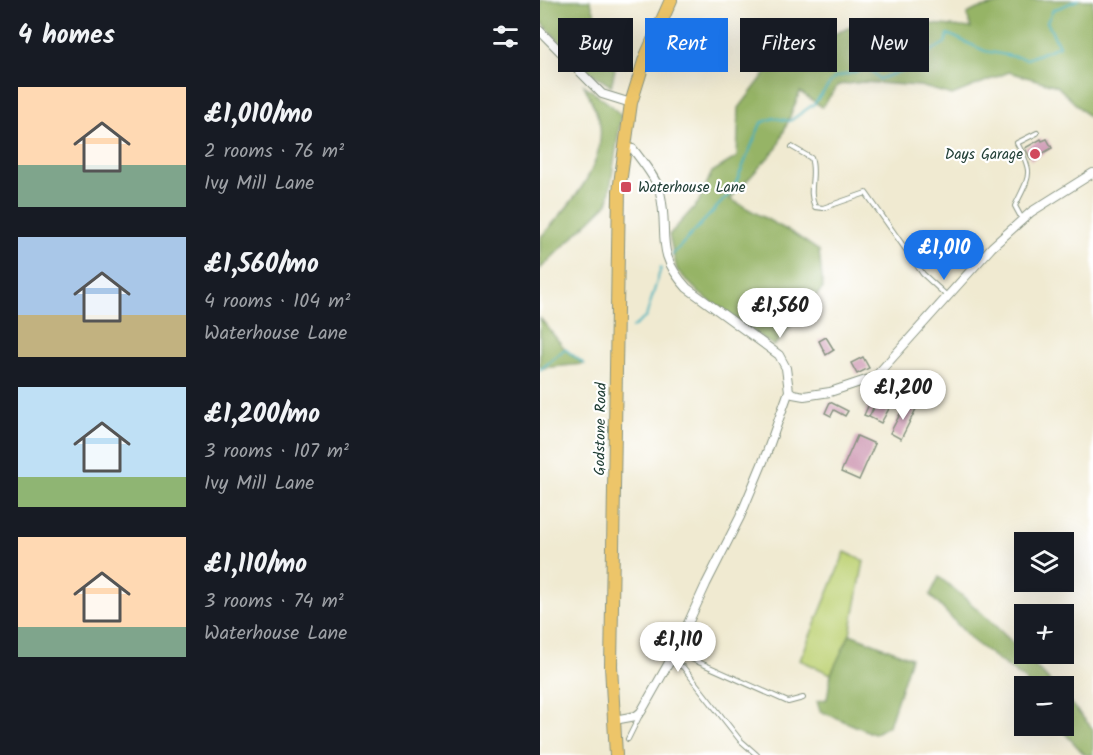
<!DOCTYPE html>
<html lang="en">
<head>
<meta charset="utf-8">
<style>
  body { margin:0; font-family:Kalam,sans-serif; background:#20242c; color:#f1f3f6; height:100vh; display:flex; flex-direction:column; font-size:22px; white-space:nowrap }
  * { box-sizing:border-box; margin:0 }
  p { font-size:20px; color:#9ea1a6 }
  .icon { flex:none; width:33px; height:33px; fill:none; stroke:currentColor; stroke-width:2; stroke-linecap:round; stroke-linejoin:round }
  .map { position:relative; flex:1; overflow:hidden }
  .drawer { display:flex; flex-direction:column; background:#171b24; width:540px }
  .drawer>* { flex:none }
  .guide { position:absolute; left:18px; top:18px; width:444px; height:54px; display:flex; gap:12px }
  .buttons { position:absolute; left:474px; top:532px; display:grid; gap:12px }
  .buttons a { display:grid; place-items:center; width:60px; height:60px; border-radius:0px; background:#171b24; box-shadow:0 6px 24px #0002; font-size:30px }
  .price { position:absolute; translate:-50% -51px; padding:0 14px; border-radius:21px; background:#fff; color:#222; font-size:20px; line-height:39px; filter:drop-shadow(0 2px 3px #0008) }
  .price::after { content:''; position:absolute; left:50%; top:36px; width:18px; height:14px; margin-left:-9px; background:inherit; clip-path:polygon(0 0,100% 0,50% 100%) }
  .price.current { background:#1a73e8; color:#fff }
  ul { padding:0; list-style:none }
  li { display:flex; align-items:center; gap:18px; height:150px; padding:0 18px }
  li span { display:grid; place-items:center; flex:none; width:168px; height:120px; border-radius:0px; color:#555 }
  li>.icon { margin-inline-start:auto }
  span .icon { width:72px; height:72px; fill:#fffc; stroke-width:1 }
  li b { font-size:26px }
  h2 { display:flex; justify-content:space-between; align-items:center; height:72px; padding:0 18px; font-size:26px }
  .chip { padding:0 21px; border-radius:0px; background:#171b24; box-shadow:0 6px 24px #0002; font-size:21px; line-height:54px }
  .chip.current { background:#1a73e8; color:#fff }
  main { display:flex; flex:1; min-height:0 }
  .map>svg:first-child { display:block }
  .green { fill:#bed275; stroke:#6e8854; stroke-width:1.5 }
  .forest { fill:#96b466; stroke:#5a784d; stroke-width:1.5 }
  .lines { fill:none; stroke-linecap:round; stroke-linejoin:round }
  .stream { stroke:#41b0bd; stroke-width:2 }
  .building { fill:#ce98b2 }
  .service-casing { stroke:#889482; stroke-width:6 }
  .minor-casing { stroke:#889482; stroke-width:10 }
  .primary-casing { stroke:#889482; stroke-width:14 }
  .service { stroke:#fff; stroke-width:4 }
  .minor { stroke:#fff; stroke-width:8 }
  .primary { stroke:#edc569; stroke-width:12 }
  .poi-dot { fill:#d1495b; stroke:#fff; stroke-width:2 }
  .labels { text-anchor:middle; stroke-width:4.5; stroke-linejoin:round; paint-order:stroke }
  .poi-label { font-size:15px; fill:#1f3d34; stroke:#fff; text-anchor:end }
  .street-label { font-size:15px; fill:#1f3d34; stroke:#fff }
</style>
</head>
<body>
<main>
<section class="drawer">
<h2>4 homes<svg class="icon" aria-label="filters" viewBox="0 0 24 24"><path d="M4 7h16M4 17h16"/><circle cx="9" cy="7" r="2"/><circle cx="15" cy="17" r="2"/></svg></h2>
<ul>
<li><span style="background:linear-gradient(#ffd9b3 65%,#7fa58c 0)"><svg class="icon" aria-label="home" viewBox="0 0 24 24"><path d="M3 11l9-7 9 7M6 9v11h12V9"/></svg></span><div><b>£1,010/mo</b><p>2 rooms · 76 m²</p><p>Ivy Mill Lane</p></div></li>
<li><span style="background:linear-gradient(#a9c7e8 65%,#c2b280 0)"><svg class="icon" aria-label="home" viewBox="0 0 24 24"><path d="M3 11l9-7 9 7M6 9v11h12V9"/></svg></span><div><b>£1,560/mo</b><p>4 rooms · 104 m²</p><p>Waterhouse Lane</p></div></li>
<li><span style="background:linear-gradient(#bfe0f5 75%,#8fb573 0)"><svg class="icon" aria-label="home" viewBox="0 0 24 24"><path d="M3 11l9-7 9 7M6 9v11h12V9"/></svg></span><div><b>£1,200/mo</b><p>3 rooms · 107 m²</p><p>Ivy Mill Lane</p></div></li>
<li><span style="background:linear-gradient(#ffd9b3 75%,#7fa58c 0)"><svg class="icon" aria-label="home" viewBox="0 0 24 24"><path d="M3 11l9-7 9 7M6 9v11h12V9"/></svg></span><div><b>£1,110/mo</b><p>3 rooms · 74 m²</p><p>Waterhouse Lane</p></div></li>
</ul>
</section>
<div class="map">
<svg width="553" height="755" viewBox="0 0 553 755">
  <rect width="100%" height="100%" fill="#fff"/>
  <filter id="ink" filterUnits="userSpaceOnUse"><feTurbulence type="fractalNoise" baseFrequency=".0167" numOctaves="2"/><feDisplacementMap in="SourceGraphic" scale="12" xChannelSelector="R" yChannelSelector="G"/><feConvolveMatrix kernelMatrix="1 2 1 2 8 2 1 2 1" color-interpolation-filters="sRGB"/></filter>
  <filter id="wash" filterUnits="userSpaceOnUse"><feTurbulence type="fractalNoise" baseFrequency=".008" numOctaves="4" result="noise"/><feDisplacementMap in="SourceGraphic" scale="24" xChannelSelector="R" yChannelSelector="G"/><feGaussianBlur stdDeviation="1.35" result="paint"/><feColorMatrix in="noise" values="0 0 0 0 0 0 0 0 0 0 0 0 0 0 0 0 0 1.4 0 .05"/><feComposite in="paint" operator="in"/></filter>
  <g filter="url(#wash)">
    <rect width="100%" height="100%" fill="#f0ead1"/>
    <path class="green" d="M305 552 324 561 310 634 291 674 260 660Z"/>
    <path class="forest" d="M0 0H50L75 69 71 86 47 70 0 21Z
      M476 0H553V121L517 86 469 72 412 95 380 86 323 82 298 85 282 107 260 92 237 148 190 199 254 234 279 251 283 288 234 346 159 293 137 270 129 235 158 203 172 172 197 157 199 108 237 58 332 18 431 28 427 14 437 9Z
      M44 85 72 106 81 116 68 203 0 269V238C27 208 65 169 60 125 58 112 49 97 44 85Z
      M0 318 25 349 44 364 2 368 0 365Z
      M399 577C441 609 479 648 515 687H490L485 680 433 641 390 595Z
      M310 634 371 658 349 725 334 734 280 711 277 701 287 699 291 674Z
      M524 696 553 729V755H545L518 726H524Z"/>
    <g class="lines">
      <path class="stream" d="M132 255 193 190 221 123 234 118 250 121 274 104 294 78 329 68 339 79 387 63 386 54 405 43 408 34 445 51 487 59 519 46 507 22 513 10 538 0
        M92 328 106 317 121 268
        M0 370 25 349 44 364"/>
    </g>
    <g id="blocks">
      <path class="building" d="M501 139 502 141 507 139 512 148 491 160 485 148Z
        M286 337 294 350 286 355 279 341Z
        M323 357 329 368 317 374 311 363Z
        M333 396 337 399 329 417 324 415Z
        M339 399 351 405 341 423 329 417Z
        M290 402 308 411 305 416 294 410 291 416 285 413Z
        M366 403 376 409 361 439 350 433Z
        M317 436 335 444 319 480 301 472Z"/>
    </g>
  </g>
  <g filter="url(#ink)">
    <use href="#blocks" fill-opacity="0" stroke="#889482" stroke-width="1.5"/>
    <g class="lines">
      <defs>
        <path id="service" d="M252 147 271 158C277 175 267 190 275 207L283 208 326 193 383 274 407 296
          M482 219 475 206C490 175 494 174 477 143L497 133
          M136 652 248 702 263 698
          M130 662 143 667 200 740 217 755
          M88 739 100 715"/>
        <path id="minor" d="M0 31 62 94 91 103
          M249 391 253 394 264 396 290 392 335 377 452 247 491 212 553 173
          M74 720 96 716 101 712 135 652 166 584 200 517 227 452 249 391 246 368 239 355 147 288C113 251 130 234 120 192 117 179 101 160 93 149L84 148"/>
        <path id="primary" d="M76 755 71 666 79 191 91 103 105 58 131 0"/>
      </defs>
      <use href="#service" class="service-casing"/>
      <use href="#minor" class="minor-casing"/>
      <use href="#primary" class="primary-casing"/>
      <use href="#service" class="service"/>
      <use href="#minor" class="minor"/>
      <use href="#primary" class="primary"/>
    </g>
  </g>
  <g class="poi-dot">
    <circle cx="495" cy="154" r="6"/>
    <rect x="80" y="181" width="12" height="12" rx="3"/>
  </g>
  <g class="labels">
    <g class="poi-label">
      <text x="483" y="159">Days Garage</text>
      <text x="98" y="192" text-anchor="start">Waterhouse Lane</text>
    </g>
    <g class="street-label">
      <text transform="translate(60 429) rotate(-89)" y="5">Godstone Road</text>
    </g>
  </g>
</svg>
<div class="buttons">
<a><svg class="icon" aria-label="layers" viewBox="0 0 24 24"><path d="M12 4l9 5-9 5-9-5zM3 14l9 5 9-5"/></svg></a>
<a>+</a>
<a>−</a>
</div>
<b class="price current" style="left:404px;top:281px">£1,010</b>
<b class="price" style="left:240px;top:339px">£1,560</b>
<b class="price" style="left:363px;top:421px">£1,200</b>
<b class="price" style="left:138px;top:673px">£1,110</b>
<div class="guide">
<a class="chip">Buy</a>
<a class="chip current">Rent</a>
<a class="chip">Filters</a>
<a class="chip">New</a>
</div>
</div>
</main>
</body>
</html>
